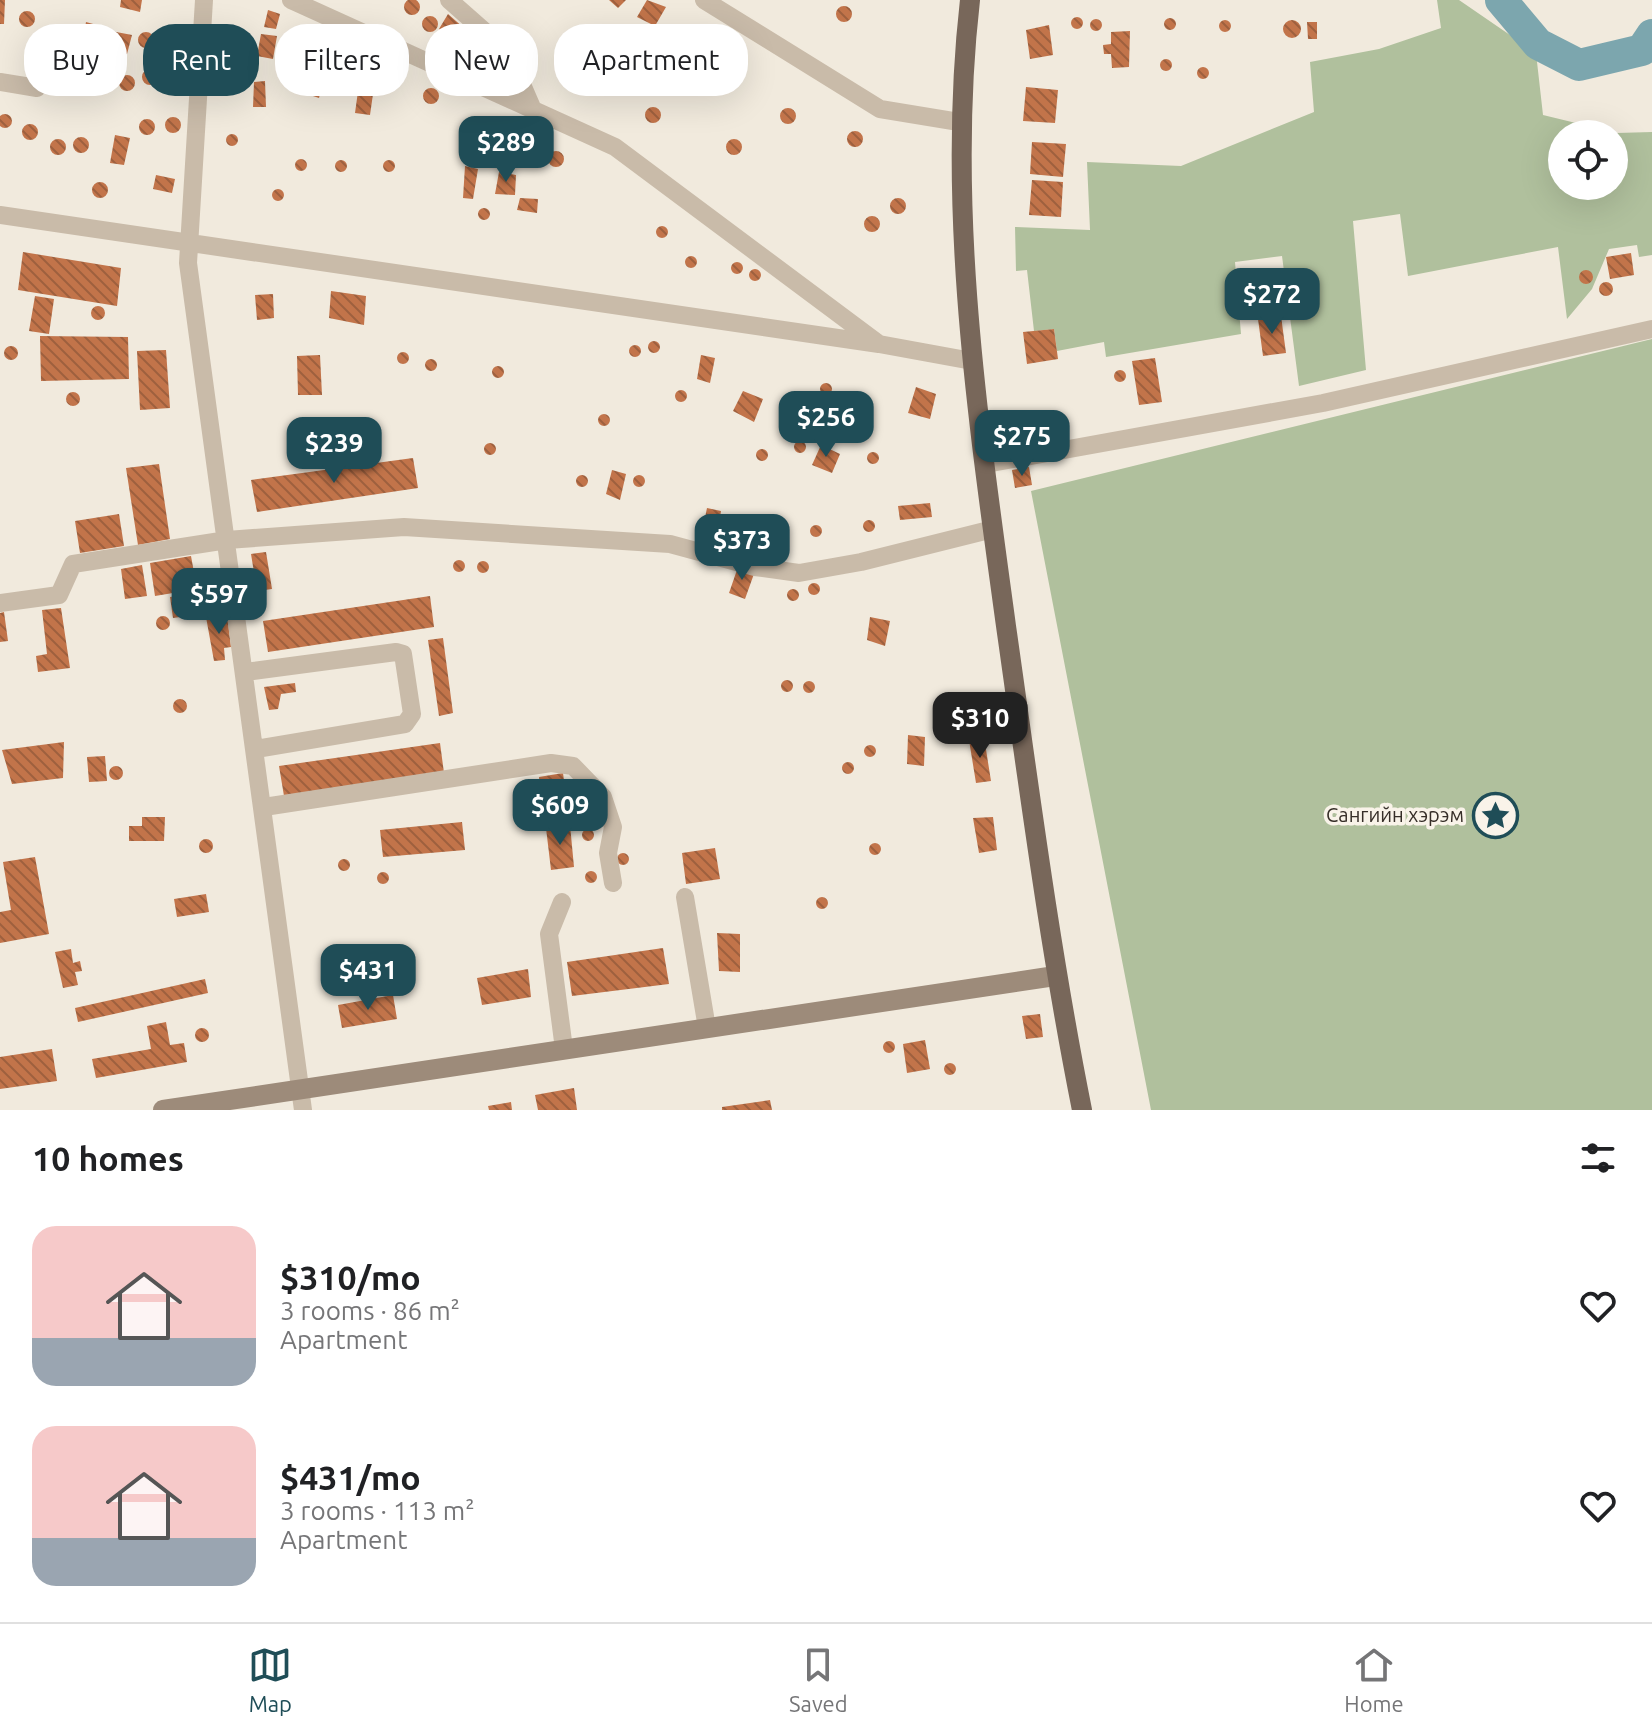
<!DOCTYPE html>
<html lang="en">
<head>
<meta charset="utf-8">
<style>
  body { margin:0; font-family:Ubuntu,sans-serif; background:#f6f6f6; color:#202124; height:100vh; display:flex; flex-direction:column; font-size:30px; white-space:nowrap }
  * { box-sizing:border-box; margin:0 }
  p { font-size:26px; color:#757577 }
  .icon { flex:none; width:44px; height:44px; fill:none; stroke:currentColor; stroke-width:2; stroke-linecap:round; stroke-linejoin:round }
  .map { position:relative; height:1110px; overflow:hidden }
  .details { display:flex; flex-direction:column; background:#fff; flex:1 }
  .details>* { flex:none }
  .guide { position:absolute; left:24px; top:24px; width:800px; height:72px; display:flex; gap:16px }
  .fabs { position:absolute; left:1548px; top:120px; display:grid; gap:16px }
  .fabs a { display:grid; place-items:center; width:80px; height:80px; border-radius:50%; background:#fff; box-shadow:0 8px 32px #0002; font-size:40px }
  .price { position:absolute; translate:-50% -68px; padding:0 18px; border-radius:16px; background:#1f4d57; color:#fff; font-size:26px; line-height:52px; filter:drop-shadow(0 2px 4px #0008) }
  .price::after { content:''; position:absolute; left:50%; top:48px; width:24px; height:18px; margin-left:-12px; background:inherit; clip-path:polygon(0 0,100% 0,50% 100%) }
  .price.selected { background:#222; color:#fff }
  ul { padding:0; list-style:none }
  li { display:flex; align-items:center; gap:24px; height:200px; padding:0 32px }
  li span { display:grid; place-items:center; flex:none; width:224px; height:160px; border-radius:24px; color:#555 }
  li>.icon { margin-inline-start:auto }
  span .icon { width:96px; height:96px; fill:#fffc; stroke-width:1 }
  li b { font-size:34px }
  h2 { display:flex; justify-content:space-between; align-items:center; height:96px; padding:0 32px; font-size:34px }
  .pill { padding:0 28px; border-radius:32px; background:#fff; box-shadow:0 8px 32px #0002; font-size:28px; line-height:72px }
  .pill.selected { background:#1f4d57; color:#fff }
  .tabs { display:flex; justify-content:space-around; align-items:center; height:112px; border-top:2px solid #e0e0e0; background:#fff; font-size:22px; color:#757577 }
  .tabs a { display:grid; justify-items:center; gap:4px }
  .tabs .selected { color:#1f4d57 }
  .map>svg:first-child { display:block }
  .grass { fill:#b0c09d; fill-rule:evenodd }
  .lines { fill:none; stroke-linecap:round; stroke-linejoin:round }
  .river { stroke:#7ca6ae; stroke-width:32 }
  .building { fill:url(#building-back-hatch) }
  .street { stroke:#c9bba9; stroke-width:18 }
  .secondary { stroke:#9d8b7a; stroke-width:20 }
  .primary { stroke:#78675a; stroke-width:20 }
  .labels { text-anchor:middle; stroke-width:7; stroke-linejoin:round; paint-order:stroke }
  .poi-label { font-size:20px; fill:#362e28; stroke:#f9f3e9; text-anchor:end }
</style>
</head>
<body>
<div class="map">
<svg width="1652" height="1110" viewBox="0 0 1652 1110">
  <defs>
    <pattern id="building-back-hatch" width="6" height="6" patternUnits="userSpaceOnUse" patternTransform="scale(2)"><rect width="6" height="6" fill="#c2744a"/><path d="M-1 5l2 2M0 0l6 6M5-1l2 2" fill="none" stroke="#9e603e"/></pattern>
  </defs>
  <rect width="100%" height="100%" fill="#f1eadd"/>
  <path class="grass" d="M1437 0H1459L1536 53 1543 115 1617 133 1652 132V255L1639 257 1637 245 1609 249 1592 289 1567 319 1558 247 1408 276 1400 214 1353 221 1366 370 1299 386 1282 256 1235 262 1241 334 1106 357 1104 342 1057 351 1054 329 1034 331 1027 270 1016 271 1015 227 1090 230 1087 162 1181 166 1314 112 1310 62 1379 49 1441 28ZM1562 134H1614V186H1562Z
    M1652 339V1110H1151L1031 491Z"/>
  <g class="lines">
    <path class="river" d="M1501 0 1538 44 1579 65 1642 50 1652 35"/>
  </g>
  <path class="building" d="M404 7a8 8 0 1 1 16 0a8 8 0 1 1-16 0Z
    M0 0H5L4 24H0Z
    M121 0H142L140 12 120 7Z
    M609 0H626L618 8Z
    M647 0 666 7 655 26 637 17Z
    M836 14a8 8 0 1 1 16 0a8 8 0 1 1-16 0Z
    M268 10 280 14 276 29 264 27Z
    M19 19a8 8 0 1 1 16 0a8 8 0 1 1-16 0Z
    M448 14 465 29 457 44 439 29Z
    M422 24a8 8 0 1 1 16 0a8 8 0 1 1-16 0Z
    M1071 23a6 6 0 1 1 12 0a6 6 0 1 1-12 0Z
    M1164 24a6 6 0 1 1 12 0a6 6 0 1 1-12 0Z
    M1090 25a6 6 0 1 1 12 0a6 6 0 1 1-12 0Z
    M1219 26a6 6 0 1 1 12 0a6 6 0 1 1-12 0Z
    M1283 29a9 9 0 1 1 18 0a9 9 0 1 1-18 0Z
    M86 22 104 27 98 55 81 51Z
    M1307 22H1317V39H1308Z
    M1049 25 1053 55 1030 59 1026 30Z
    M301 35a8 8 0 1 1 16 0a8 8 0 1 1-16 0Z
    M111 31 132 35 127 54 106 51Z
    M1130 31 1129 67 1112 68 1111 54H1104L1103 45 1111 44V32Z
    M138 40a8 8 0 1 1 16 0a8 8 0 1 1-16 0Z
    M261 34 277 36 273 59 257 56Z
    M359 65a8 8 0 1 1 16 0a8 8 0 1 1-16 0Z
    M1160 65a6 6 0 1 1 12 0a6 6 0 1 1-12 0Z
    M311 61 327 66 319 98 304 93Z
    M679 62 700 72 692 88 672 76Z
    M86 70a8 8 0 1 1 16 0a8 8 0 1 1-16 0Z
    M598 73a8 8 0 1 1 16 0a8 8 0 1 1-16 0Z
    M1197 73a6 6 0 1 1 12 0a6 6 0 1 1-12 0Z
    M142 77a8 8 0 1 1 16 0a8 8 0 1 1-16 0Z
    M119 83a8 8 0 1 1 16 0a8 8 0 1 1-16 0Z
    M265 81 266 107H253L254 82Z
    M359 84 374 87 370 115 355 113Z
    M1026 87 1058 90 1055 123 1023 121Z
    M423 96a8 8 0 1 1 16 0a8 8 0 1 1-16 0Z
    M645 115a8 8 0 1 1 16 0a8 8 0 1 1-16 0Z
    M780 116a8 8 0 1 1 16 0a8 8 0 1 1-16 0Z
    M-2 121a7 7 0 1 1 14 0a7 7 0 1 1-14 0Z
    M165 125a8 8 0 1 1 16 0a8 8 0 1 1-16 0Z
    M139 127a8 8 0 1 1 16 0a8 8 0 1 1-16 0Z
    M22 132a8 8 0 1 1 16 0a8 8 0 1 1-16 0Z
    M847 139a8 8 0 1 1 16 0a8 8 0 1 1-16 0Z
    M226 140a6 6 0 1 1 12 0a6 6 0 1 1-12 0Z
    M115 135 130 138 124 165 110 163Z
    M73 145a8 8 0 1 1 16 0a8 8 0 1 1-16 0Z
    M50 147a8 8 0 1 1 16 0a8 8 0 1 1-16 0Z
    M726 147a8 8 0 1 1 16 0a8 8 0 1 1-16 0Z
    M1032 142 1066 144 1063 177 1030 174Z
    M548 159a8 8 0 1 1 16 0a8 8 0 1 1-16 0Z
    M295 165a6 6 0 1 1 12 0a6 6 0 1 1-12 0Z
    M335 166a6 6 0 1 1 12 0a6 6 0 1 1-12 0Z
    M383 166a6 6 0 1 1 12 0a6 6 0 1 1-12 0Z
    M465 166 478 169 473 199 463 198Z
    M499 172 516 175 515 195 495 194Z
    M156 175 175 179 172 193 153 189Z
    M1032 180 1063 182 1061 217 1029 215Z
    M92 190a8 8 0 1 1 16 0a8 8 0 1 1-16 0Z
    M272 195a6 6 0 1 1 12 0a6 6 0 1 1-12 0Z
    M520 198 538 199 537 213 517 210Z
    M890 206a8 8 0 1 1 16 0a8 8 0 1 1-16 0Z
    M478 214a6 6 0 1 1 12 0a6 6 0 1 1-12 0Z
    M864 224a8 8 0 1 1 16 0a8 8 0 1 1-16 0Z
    M656 232a6 6 0 1 1 12 0a6 6 0 1 1-12 0Z
    M23 252 121 268 117 306 18 290Z
    M1631 253 1634 275 1610 279 1606 257Z
    M685 262a6 6 0 1 1 12 0a6 6 0 1 1-12 0Z
    M731 268a6 6 0 1 1 12 0a6 6 0 1 1-12 0Z
    M749 275a6 6 0 1 1 12 0a6 6 0 1 1-12 0Z
    M1579 277a7 7 0 1 1 14 0a7 7 0 1 1-14 0Z
    M1599 289a7 7 0 1 1 14 0a7 7 0 1 1-14 0Z
    M331 291 366 296 364 325 329 318Z
    M273 294 274 318 257 320 255 295Z
    M35 296 54 299 49 334 29 331Z
    M91 313a7 7 0 1 1 14 0a7 7 0 1 1-14 0Z
    M1281 316 1286 353 1263 356 1258 319Z
    M1054 329 1058 359 1027 364 1023 332Z
    M40 336 128 337 129 379 41 381Z
    M648 347a6 6 0 1 1 12 0a6 6 0 1 1-12 0Z
    M629 351a6 6 0 1 1 12 0a6 6 0 1 1-12 0Z
    M4 353a7 7 0 1 1 14 0a7 7 0 1 1-14 0Z
    M166 350 170 408 140 410 137 351Z
    M397 358a6 6 0 1 1 12 0a6 6 0 1 1-12 0Z
    M320 355 322 395H298L297 356Z
    M701 355 715 358 710 383 697 379Z
    M1155 358 1162 402 1139 405 1132 361Z
    M425 365a6 6 0 1 1 12 0a6 6 0 1 1-12 0Z
    M492 372a6 6 0 1 1 12 0a6 6 0 1 1-12 0Z
    M1114 376a6 6 0 1 1 12 0a6 6 0 1 1-12 0Z
    M820 389a6 6 0 1 1 12 0a6 6 0 1 1-12 0Z
    M916 387 936 394 930 419 908 413Z
    M675 396a6 6 0 1 1 12 0a6 6 0 1 1-12 0Z
    M743 391 763 399 754 422 733 411Z
    M66 399a7 7 0 1 1 14 0a7 7 0 1 1-14 0Z
    M837 399a6 6 0 1 1 12 0a6 6 0 1 1-12 0Z
    M598 420a6 6 0 1 1 12 0a6 6 0 1 1-12 0Z
    M794 447a6 6 0 1 1 12 0a6 6 0 1 1-12 0Z
    M484 449a6 6 0 1 1 12 0a6 6 0 1 1-12 0Z
    M821 445 840 454 832 473 812 465Z
    M756 455a6 6 0 1 1 12 0a6 6 0 1 1-12 0Z
    M867 458a6 6 0 1 1 12 0a6 6 0 1 1-12 0Z
    M413 458 418 488 257 512 251 480Z
    M159 464 170 539 138 545 126 468Z
    M1029 467 1032 485 1015 488 1012 470Z
    M612 470 626 474 620 500 606 494Z
    M576 481a6 6 0 1 1 12 0a6 6 0 1 1-12 0Z
    M633 481a6 6 0 1 1 12 0a6 6 0 1 1-12 0Z
    M930 503 932 517 900 520 898 506Z
    M707 508 721 511 717 537 702 532Z
    M119 514 124 546 80 553 75 521Z
    M863 526a6 6 0 1 1 12 0a6 6 0 1 1-12 0Z
    M810 531a6 6 0 1 1 12 0a6 6 0 1 1-12 0Z
    M266 552 272 589 257 591 251 554Z
    M191 556 197 589 155 596 150 563Z
    M453 566a6 6 0 1 1 12 0a6 6 0 1 1-12 0Z
    M477 567a6 6 0 1 1 12 0a6 6 0 1 1-12 0Z
    M142 565 147 596 125 599 121 569Z
    M738 567 755 571 745 599 729 593Z
    M808 589a6 6 0 1 1 12 0a6 6 0 1 1-12 0Z
    M787 595a6 6 0 1 1 12 0a6 6 0 1 1-12 0Z
    M197 593 201 614 173 618 170 597Z
    M430 596 434 627 268 652 263 621Z
    M61 608 70 668 38 672 36 656 47 654 42 610Z
    M4 612 8 641 0 642V613Z
    M227 614 231 647 224 648 225 660 214 661 206 617Z
    M156 623a7 7 0 1 1 14 0a7 7 0 1 1-14 0Z
    M870 617 890 621 885 646 867 640Z
    M443 638 453 713 439 716 428 640Z
    M781 686a6 6 0 1 1 12 0a6 6 0 1 1-12 0Z
    M803 687a6 6 0 1 1 12 0a6 6 0 1 1-12 0Z
    M295 683 296 692 281 694 278 709 269 710 264 687Z
    M173 706a7 7 0 1 1 14 0a7 7 0 1 1-14 0Z
    M908 735 925 737 924 766 907 764Z
    M984 737 991 781 976 783 969 740Z
    M64 742 63 778 12 784 2 750Z
    M440 743 444 773 284 796 279 766Z
    M864 751a6 6 0 1 1 12 0a6 6 0 1 1-12 0Z
    M105 756 107 781 89 782 87 757Z
    M842 768a6 6 0 1 1 12 0a6 6 0 1 1-12 0Z
    M109 773a7 7 0 1 1 14 0a7 7 0 1 1-14 0Z
    M563 773 569 818 545 821 539 777Z
    M142 817H165L164 841H129V826H142Z
    M993 817 997 850 979 853 973 818Z
    M462 822 465 850 383 857 380 830Z
    M570 825 574 867 551 870 546 828Z
    M582 835a6 6 0 1 1 12 0a6 6 0 1 1-12 0Z
    M199 846a7 7 0 1 1 14 0a7 7 0 1 1-14 0Z
    M869 849a6 6 0 1 1 12 0a6 6 0 1 1-12 0Z
    M715 848 720 879 686 884 682 853Z
    M617 859a6 6 0 1 1 12 0a6 6 0 1 1-12 0Z
    M35 857 49 934 0 943V912L11 910 3 862Z
    M338 865a6 6 0 1 1 12 0a6 6 0 1 1-12 0Z
    M585 877a6 6 0 1 1 12 0a6 6 0 1 1-12 0Z
    M377 878a6 6 0 1 1 12 0a6 6 0 1 1-12 0Z
    M206 894 209 912 177 917 174 899Z
    M816 903a6 6 0 1 1 12 0a6 6 0 1 1-12 0Z
    M717 933 740 934V972L719 971Z
    M663 948 669 984 572 996 567 962Z
    M71 949 73 963 80 961 82 971 75 972 78 985 63 988 55 952Z
    M528 969 531 997 482 1005 477 978Z
    M205 979 208 993 78 1022 75 1008Z
    M393 995 397 1019 342 1028 338 1005Z
    M1040 1014 1043 1037 1026 1039 1022 1016Z
    M166 1022 170 1045 184 1043 187 1062 96 1078 92 1059 151 1049 147 1026Z
    M195 1035a7 7 0 1 1 14 0a7 7 0 1 1-14 0Z
    M925 1040 930 1069 907 1073 903 1044Z
    M883 1047a6 6 0 1 1 12 0a6 6 0 1 1-12 0Z
    M52 1049 57 1081 0 1089V1057Z
    M944 1069a6 6 0 1 1 12 0a6 6 0 1 1-12 0Z
    M574 1088 577 1110H538L535 1095Z
    M770 1100 772 1110H722V1107Z
    M511 1102 512 1110H489L488 1106Z"/>
  <g class="lines">
    <path class="street" d="M204 0 188 263 303 1110
      M291 0 615 147 879 344 972 361
      M449 0 508 52 534 112
      M704 0 880 109 959 122
      M0 82 37 88
      M0 215 879 344
      M986 464 1323 403 1652 329
      M0 603 59 595 73 564 227 540 404 527 670 544 755 567 799 573 861 562 993 529
      M246 672 396 652 403 654 412 714 405 724 256 749
      M264 807 551 763 573 766 603 797 613 827 608 853 613 883
      M685 897 707 1028
      M562 902 549 934 564 1049"/>
    <path class="secondary" d="M163 1110 1055 976"/>
    <path class="primary" d="M970 0C946 208 978 420 1006 626 1029 788 1050 950 1082 1110"/>
  </g>
  <defs>
    <symbol id="sight-ring" viewBox="-11 -11 22 22"><circle r="9.5" fill="#f9f3e9" stroke="#1f4d57" stroke-width="1.5"/><path d="M0-6L1.8-2.2L6-1.7L2.9 1.2L3.7 5.4L0 3.3L-3.7 5.4L-2.9 1.2L-6-1.7L-1.8-2.2Z" fill="#1f4d57"/></symbol>
  </defs>
  <g fill-rule="evenodd">
    <use href="#sight-ring" x="1470" y="790" width="51" height="51"/>
  </g>
  <g class="labels">
    <g class="poi-label">
      <text x="1464" y="822">Сангийн хэрэм</text>
    </g>
  </g>
</svg>
<div class="fabs">
<a><svg class="icon" aria-label="locate" viewBox="0 0 24 24"><circle cx="12" cy="12" r="6"/><path d="M12 2v4M12 18v4M2 12h4M18 12h4"/></svg></a>
</div>
<b class="price" style="left:506px;top:184px">$289</b>
<b class="price" style="left:1272px;top:336px">$272</b>
<b class="price" style="left:826px;top:459px">$256</b>
<b class="price" style="left:1022px;top:478px">$275</b>
<b class="price" style="left:334px;top:485px">$239</b>
<b class="price" style="left:742px;top:582px">$373</b>
<b class="price" style="left:219px;top:636px">$597</b>
<b class="price selected" style="left:980px;top:760px">$310</b>
<b class="price" style="left:560px;top:847px">$609</b>
<b class="price" style="left:368px;top:1012px">$431</b>
<div class="guide">
<a class="pill">Buy</a>
<a class="pill selected">Rent</a>
<a class="pill">Filters</a>
<a class="pill">New</a>
<a class="pill">Apartment</a>
</div>
</div>
<section class="details">
<h2>10 homes<svg class="icon" aria-label="filters" viewBox="0 0 24 24"><path d="M4 7h16M4 17h16"/><circle cx="9" cy="7" r="2"/><circle cx="15" cy="17" r="2"/></svg></h2>
<ul>
<li><span style="background:linear-gradient(#f6c9c9 70%,#9aa5b1 0)"><svg class="icon" aria-label="home" viewBox="0 0 24 24"><path d="M3 11l9-7 9 7M6 9v11h12V9"/></svg></span><div><b>$310/mo</b><p>3 rooms · 86 m²</p><p>Apartment</p></div><svg class="icon" aria-label="heart" viewBox="0 0 24 24"><path d="M12 20l-8-8c-3-5 5-10 8-4 3-6 11-1 8 4z"/></svg></li>
<li><span style="background:linear-gradient(#f6c9c9 70%,#9aa5b1 0)"><svg class="icon" aria-label="home" viewBox="0 0 24 24"><path d="M3 11l9-7 9 7M6 9v11h12V9"/></svg></span><div><b>$431/mo</b><p>3 rooms · 113 m²</p><p>Apartment</p></div><svg class="icon" aria-label="heart" viewBox="0 0 24 24"><path d="M12 20l-8-8c-3-5 5-10 8-4 3-6 11-1 8 4z"/></svg></li>
</ul>
</section>
<nav class="tabs">
<a class="selected"><svg class="icon" aria-label="map" viewBox="0 0 24 24"><path d="M3 6l6-2 6 2 6-2v14l-6 2-6-2-6 2zM9 4v14M15 6v14"/></svg>Map</a>
<a><svg class="icon" aria-label="saved" viewBox="0 0 24 24"><path d="M7 4h10v16l-5-4-5 4z"/></svg>Saved</a>
<a><svg class="icon" aria-label="home" viewBox="0 0 24 24"><path d="M3 11l9-7 9 7M6 9v11h12V9"/></svg>Home</a>
</nav>
</body>
</html>
